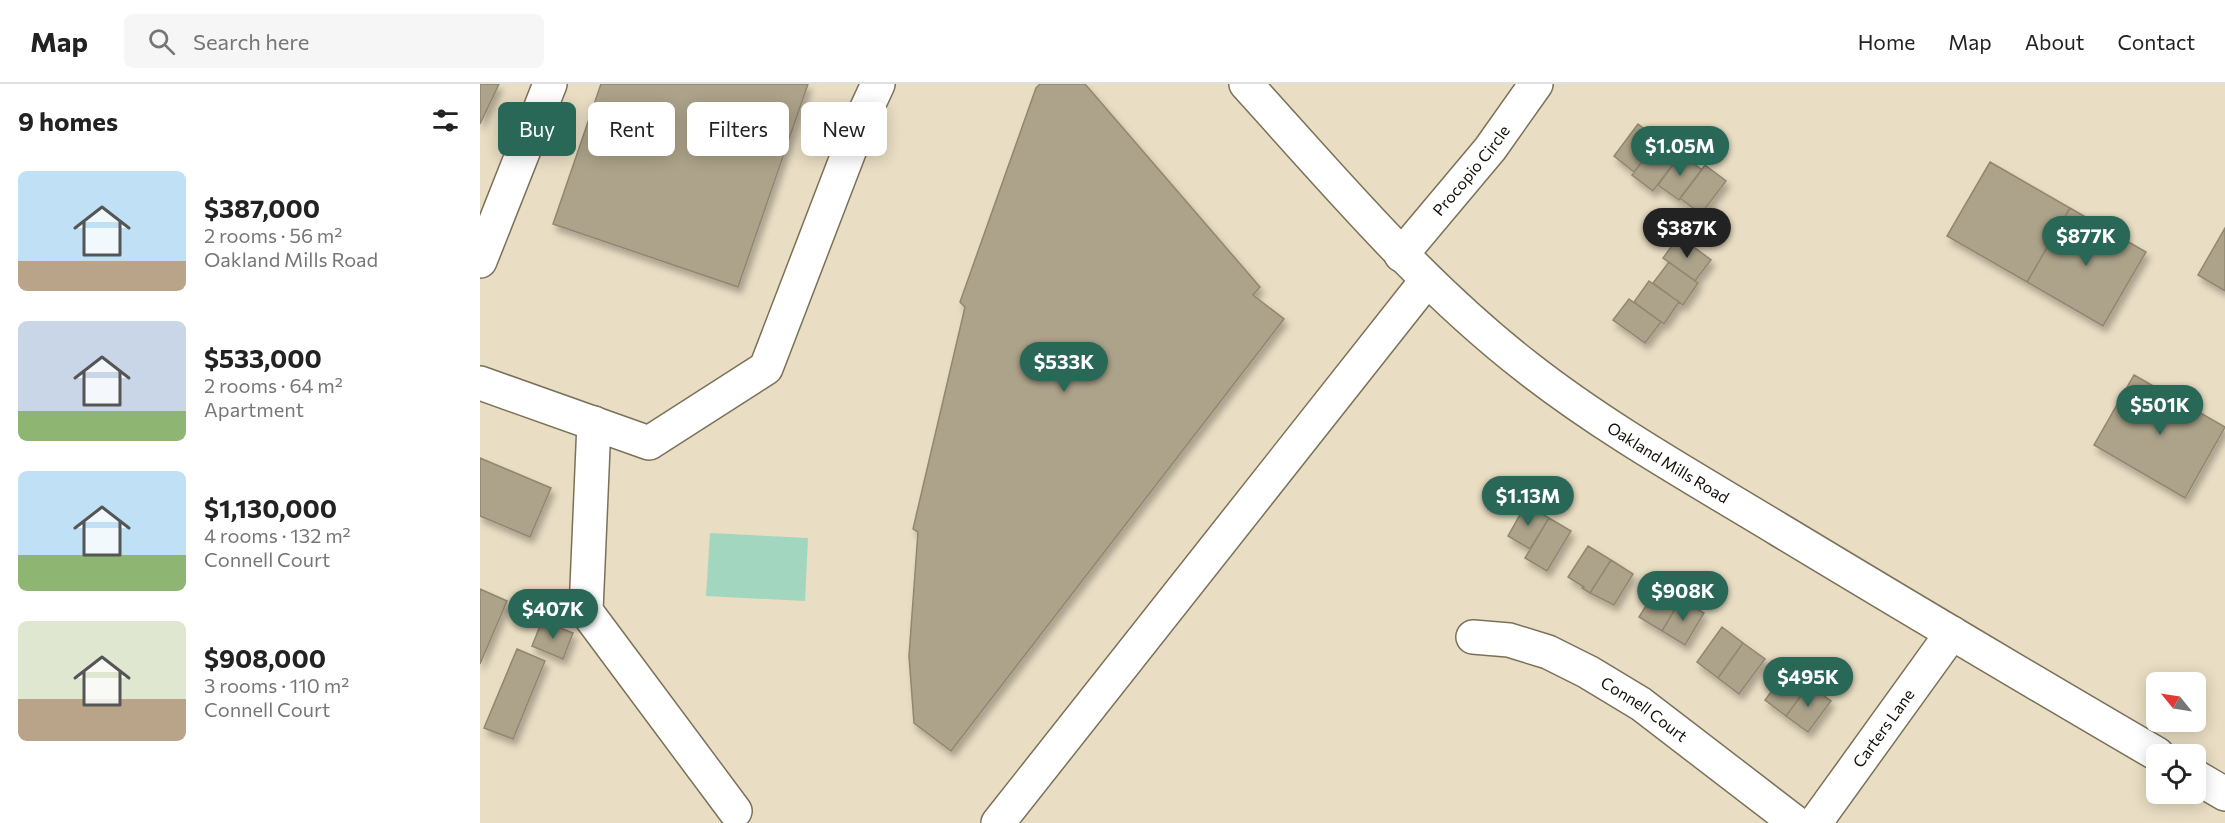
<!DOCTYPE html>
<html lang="en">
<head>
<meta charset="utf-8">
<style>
  body { margin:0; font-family:Commissioner,sans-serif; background:#f6f6f6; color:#222; height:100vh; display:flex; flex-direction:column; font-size:22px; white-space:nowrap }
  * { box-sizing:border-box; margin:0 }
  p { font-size:20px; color:#767676 }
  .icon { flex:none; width:33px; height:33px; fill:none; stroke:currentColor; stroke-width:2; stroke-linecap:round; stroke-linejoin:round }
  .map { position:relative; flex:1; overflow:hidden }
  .sheet { display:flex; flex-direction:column; background:#fff; width:480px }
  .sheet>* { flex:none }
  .top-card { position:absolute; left:18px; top:18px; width:570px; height:54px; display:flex; gap:12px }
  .needle { width:39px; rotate:300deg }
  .fabs { position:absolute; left:1666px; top:588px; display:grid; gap:12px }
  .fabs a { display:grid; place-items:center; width:60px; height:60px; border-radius:9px; background:#fff; box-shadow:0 3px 15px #0003; font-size:30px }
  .price { position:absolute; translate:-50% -51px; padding:0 14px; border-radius:21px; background:#296856; color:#fff; font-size:20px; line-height:39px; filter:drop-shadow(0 2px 3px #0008) }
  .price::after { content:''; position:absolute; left:50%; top:36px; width:18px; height:14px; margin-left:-9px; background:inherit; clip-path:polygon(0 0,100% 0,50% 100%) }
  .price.selected { background:#222; color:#fff }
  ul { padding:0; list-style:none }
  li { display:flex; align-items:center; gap:18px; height:150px; padding:0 18px }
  li span { display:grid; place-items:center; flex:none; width:168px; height:120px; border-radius:9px; color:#555 }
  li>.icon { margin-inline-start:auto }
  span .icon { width:72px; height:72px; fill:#fffc; stroke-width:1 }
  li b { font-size:26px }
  h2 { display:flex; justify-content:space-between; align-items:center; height:72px; padding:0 18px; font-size:26px }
  .pill { padding:0 21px; border-radius:9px; background:#fff; box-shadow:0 3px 15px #0003; font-size:21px; line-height:54px }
  .pill.selected { background:#296856; color:#fff }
  header { display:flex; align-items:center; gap:36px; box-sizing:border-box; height:84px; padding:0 30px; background:#fff; border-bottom:2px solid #e0e0e0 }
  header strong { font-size:28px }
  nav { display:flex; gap:33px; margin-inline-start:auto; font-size:21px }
  .search { width:420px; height:54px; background:#f6f6f6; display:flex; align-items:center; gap:15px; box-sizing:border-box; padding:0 21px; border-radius:9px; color:#767676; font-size:22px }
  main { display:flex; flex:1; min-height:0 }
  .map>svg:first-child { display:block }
  .green { fill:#a2d6be }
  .building { fill:#ada38a; stroke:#91876f; stroke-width:1.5; filter:url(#shadow) }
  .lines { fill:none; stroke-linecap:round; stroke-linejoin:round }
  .minor-casing { stroke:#7b7159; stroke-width:36 }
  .minor { stroke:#fff; stroke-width:33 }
  .labels { text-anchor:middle; stroke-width:4.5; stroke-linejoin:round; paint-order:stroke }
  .street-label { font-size:16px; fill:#130f07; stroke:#fff }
</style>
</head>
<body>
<header>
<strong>Map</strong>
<div class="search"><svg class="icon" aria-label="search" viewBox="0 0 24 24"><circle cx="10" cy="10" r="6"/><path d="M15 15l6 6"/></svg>Search here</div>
<nav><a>Home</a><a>Map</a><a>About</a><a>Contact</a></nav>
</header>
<main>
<section class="sheet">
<h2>9 homes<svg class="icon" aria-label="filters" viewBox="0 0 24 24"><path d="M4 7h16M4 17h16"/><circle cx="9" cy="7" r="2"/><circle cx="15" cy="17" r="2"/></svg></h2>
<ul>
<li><span style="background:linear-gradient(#bfe0f5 75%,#b9a48a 0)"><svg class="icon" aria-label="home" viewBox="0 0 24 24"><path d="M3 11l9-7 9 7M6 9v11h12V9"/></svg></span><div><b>$387,000</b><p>2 rooms · 56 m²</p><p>Oakland Mills Road</p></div></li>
<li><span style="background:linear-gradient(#c9d6e8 75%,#8fb573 0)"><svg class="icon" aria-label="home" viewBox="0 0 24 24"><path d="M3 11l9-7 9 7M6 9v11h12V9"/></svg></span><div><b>$533,000</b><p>2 rooms · 64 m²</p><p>Apartment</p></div></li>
<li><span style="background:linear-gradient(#bfe0f5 70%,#8fb573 0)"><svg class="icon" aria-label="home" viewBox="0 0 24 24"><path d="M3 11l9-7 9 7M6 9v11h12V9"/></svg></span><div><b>$1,130,000</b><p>4 rooms · 132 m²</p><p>Connell Court</p></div></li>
<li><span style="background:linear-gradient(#dfe7d0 65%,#b9a48a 0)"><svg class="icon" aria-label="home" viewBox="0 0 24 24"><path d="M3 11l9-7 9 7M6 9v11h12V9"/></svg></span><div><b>$908,000</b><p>3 rooms · 110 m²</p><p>Connell Court</p></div></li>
</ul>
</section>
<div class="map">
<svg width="1745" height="739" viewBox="0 0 1745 739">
  <defs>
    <filter id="shadow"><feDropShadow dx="3.5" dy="6" stdDeviation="3" flood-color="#0004"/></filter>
  </defs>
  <rect width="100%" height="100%" fill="#e9ddc3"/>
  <path class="green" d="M230 449 328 454 325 517 226 512Z"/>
  <path class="building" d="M0 0H19L0 40Z
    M121 0H328L258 203 73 140Z
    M560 0H605L780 203 773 211 804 235 471 667 434 639 429 572 438 448 433 445 485 223 480 218 556 4Z
    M1158 40 1179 56 1154 88 1134 72Z
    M1175 60 1196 76 1173 107 1152 91Z
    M1201 70 1222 86 1199 116 1178 101Z
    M1510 78 1590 124 1547 198 1467 152Z
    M1225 81 1246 97 1221 130 1200 114Z
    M1590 124 1666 168 1623 242 1547 198Z
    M1745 144V207L1718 191Z
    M1199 152 1231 176 1215 197 1183 174Z
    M1189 178 1218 199 1203 221 1173 199Z
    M1169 197 1199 218 1184 240 1154 218Z
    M1149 215 1181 238 1165 259 1133 236Z
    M1654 291 1745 343 1705 414 1614 361Z
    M0 374 71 404 50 453 0 432Z
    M1046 420 1069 434 1050 465 1028 452Z
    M1069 434 1091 447 1067 487 1045 474Z
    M1108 462 1131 476 1110 509 1102 504 1104 503 1088 493Z
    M1131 476 1153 490 1134 521 1110 509Z
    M1179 501 1201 515 1182 547 1159 533Z
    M0 505 27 517 0 580Z
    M1201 515 1224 529 1205 561 1182 547Z
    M62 537 93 549 83 575 52 562Z
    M1242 543 1263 559 1238 594 1217 578Z
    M1263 559 1285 575 1259 610 1238 594Z
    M37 565 65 577 33 655 4 644Z
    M1308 585 1329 601 1306 632 1285 616Z
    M1329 601 1351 617 1328 648 1306 632Z"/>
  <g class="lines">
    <defs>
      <g id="minor">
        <path id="s1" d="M766 0C856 99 942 202 1048 284 1126 345 1214 394 1298 445 1424 521 1550 596 1677 670"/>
        <path id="s2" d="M921 171 1010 65 1056 0"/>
        <path d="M0 177 70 0"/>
        <path d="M0 299 169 359 286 284 380 39 398 0"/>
        <path d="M114 339 106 527 255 727"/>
        <path id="s3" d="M993 553 1029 556 1068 568 1108 588 1161 620 1316 739"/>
        <path d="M1716 693 1745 710"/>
        <path d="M518 739 947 196"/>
        <path id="s4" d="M1335 739 1472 549"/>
      </g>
    </defs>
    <use href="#minor" class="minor-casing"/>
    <use href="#minor" class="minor"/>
  </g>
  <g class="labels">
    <g class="street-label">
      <text dy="6" stroke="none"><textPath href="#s2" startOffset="110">Procopio Circle</textPath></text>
      <text dy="6" stroke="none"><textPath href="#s1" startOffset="570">Oakland Mills Road</textPath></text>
      <text dy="6" stroke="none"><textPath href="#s3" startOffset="189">Connell Court</textPath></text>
      <text dy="6" stroke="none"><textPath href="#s4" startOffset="117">Carters Lane</textPath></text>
    </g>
  </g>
</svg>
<div class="fabs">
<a><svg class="needle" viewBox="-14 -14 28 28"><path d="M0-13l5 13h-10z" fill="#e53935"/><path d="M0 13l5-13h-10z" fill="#767676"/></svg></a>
<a><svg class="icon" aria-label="locate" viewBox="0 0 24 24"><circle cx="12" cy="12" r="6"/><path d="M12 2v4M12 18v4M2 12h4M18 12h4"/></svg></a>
</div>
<b class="price" style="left:1200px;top:93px">$1.05M</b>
<b class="price selected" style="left:1207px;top:175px">$387K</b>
<b class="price" style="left:1606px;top:183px">$877K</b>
<b class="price" style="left:584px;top:309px">$533K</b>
<b class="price" style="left:1680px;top:352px">$501K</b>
<b class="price" style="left:1048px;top:443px">$1.13M</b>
<b class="price" style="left:1203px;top:538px">$908K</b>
<b class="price" style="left:73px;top:556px">$407K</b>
<b class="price" style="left:1328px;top:624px">$495K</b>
<div class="top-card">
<a class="pill selected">Buy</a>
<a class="pill">Rent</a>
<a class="pill">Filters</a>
<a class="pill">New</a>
</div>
</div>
</main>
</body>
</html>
